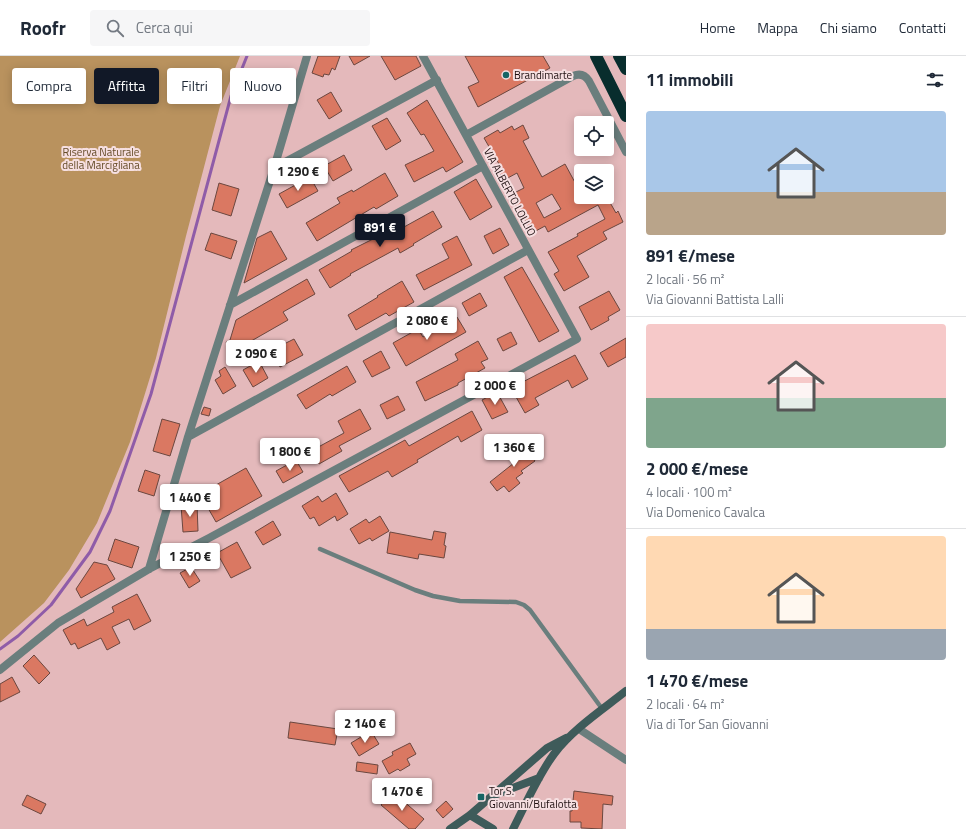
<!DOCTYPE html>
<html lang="it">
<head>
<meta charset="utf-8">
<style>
  body { margin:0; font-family:"Titillium Web",sans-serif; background:#f6f6f7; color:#1f2937; height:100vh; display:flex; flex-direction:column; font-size:15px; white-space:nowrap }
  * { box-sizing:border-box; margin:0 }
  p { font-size:13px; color:#747a83 }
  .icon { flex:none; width:22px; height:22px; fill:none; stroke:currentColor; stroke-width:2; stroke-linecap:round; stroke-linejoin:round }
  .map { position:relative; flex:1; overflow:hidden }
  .sheet { display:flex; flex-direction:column; background:#fff; width:340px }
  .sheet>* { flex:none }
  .top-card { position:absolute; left:12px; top:12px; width:380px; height:36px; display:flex; gap:8px }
  .buttons { position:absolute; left:574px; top:60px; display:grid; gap:8px }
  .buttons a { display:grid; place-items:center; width:40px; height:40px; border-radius:4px; background:#fff; box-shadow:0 2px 10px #0003; font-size:20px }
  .price { position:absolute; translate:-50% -34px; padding:0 9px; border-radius:4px; background:#fff; color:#222; font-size:13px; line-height:26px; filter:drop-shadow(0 1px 2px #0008) }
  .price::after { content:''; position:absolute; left:50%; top:24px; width:12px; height:9px; margin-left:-6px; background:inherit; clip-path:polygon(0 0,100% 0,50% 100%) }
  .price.selected { background:#111827; color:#fff }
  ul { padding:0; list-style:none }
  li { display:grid; align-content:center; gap:8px; height:212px; padding:0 20px }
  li+li { border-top:1px solid #e0e1e3 }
  li span { display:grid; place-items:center; height:124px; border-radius:4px; color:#555 }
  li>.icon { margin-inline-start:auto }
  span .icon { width:72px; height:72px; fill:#fffc; stroke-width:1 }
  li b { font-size:17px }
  h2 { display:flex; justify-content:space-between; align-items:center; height:48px; padding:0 20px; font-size:17px }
  .chip { padding:0 14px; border-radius:4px; background:#fff; box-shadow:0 2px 10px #0003; font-size:14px; line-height:36px }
  .chip.selected { background:#111827; color:#fff }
  header { display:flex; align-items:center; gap:24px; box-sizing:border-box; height:56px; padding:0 20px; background:#fff; border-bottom:1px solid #e0e1e3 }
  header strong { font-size:19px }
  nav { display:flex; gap:22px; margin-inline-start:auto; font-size:14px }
  .search { width:280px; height:36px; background:#f6f6f7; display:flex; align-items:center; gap:10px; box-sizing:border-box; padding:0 14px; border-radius:4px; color:#747a83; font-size:15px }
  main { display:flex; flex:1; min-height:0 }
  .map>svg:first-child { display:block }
  .green { fill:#b9925e }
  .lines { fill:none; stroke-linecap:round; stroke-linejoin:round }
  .stream { stroke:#8f5ca8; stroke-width:3 }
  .building { fill:#da7862; stroke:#6b473f; fill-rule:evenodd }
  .lane { stroke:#6a7e7d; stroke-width:4.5 }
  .street { stroke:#6a7e7d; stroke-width:8 }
  .secondary { stroke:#3e5b5a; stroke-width:8 }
  .highway { stroke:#082d2d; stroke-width:12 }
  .poi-dot { fill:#166564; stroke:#f6dfe1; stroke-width:1.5 }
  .labels { text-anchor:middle; stroke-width:4; stroke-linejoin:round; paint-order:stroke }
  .poi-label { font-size:11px; fill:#1f1011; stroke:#f6dfe1; text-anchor:start }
  .park-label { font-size:11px; fill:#654b27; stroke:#f6dfe1 }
  .street-label { font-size:11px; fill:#1f1011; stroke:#f6dfe1 }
</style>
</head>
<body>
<header>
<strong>Roofr</strong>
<div class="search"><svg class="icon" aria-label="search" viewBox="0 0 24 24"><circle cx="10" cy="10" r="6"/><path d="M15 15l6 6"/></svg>Cerca qui</div>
<nav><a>Home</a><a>Mappa</a><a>Chi siamo</a><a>Contatti</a></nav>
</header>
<main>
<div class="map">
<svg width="626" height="773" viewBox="0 0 626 773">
  <rect width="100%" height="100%" fill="#e4b9bb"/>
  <path class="green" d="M0 0H240L220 50 186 180 156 302 130 386 97 467 69 514 44 547 0 586Z"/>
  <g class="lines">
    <path class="stream" d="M0 593 18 580 51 549 90 496 110 455 151 338 231 40 247 0"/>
  </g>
  <path class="building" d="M318 0H340L335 14 332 12 329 19 324 18 323 21 312 17Z
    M349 0H370L354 9Z
    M381 0H416L421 10 395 24Z
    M465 0H543L550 12 478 51 468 31 479 26Z
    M331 36 342 55 329 63 317 44Z
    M427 44 463 106 446 116 443 111 414 126 405 109 434 95 424 78 421 79 407 57Z
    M387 62 401 85 386 94 372 70Z
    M523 69 529 82 523 85 542 121 565 108 578 132 581 130V141H612L608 143 616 157 618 155 623 166 603 176 607 183 577 200 589 221 564 235 554 218 559 215 548 196 578 180 577 178 605 163 598 149 548 176 545 170 532 177 523 160 521 161 510 139 524 132 517 117 504 124 496 110 499 108 484 82 498 74 500 77 512 70 514 74ZM552 138 561 153 544 162 536 147Z
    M344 99 352 114 333 125 324 110Z
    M385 117 398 140 376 153 374 151 317 185 306 167 340 147 337 142 352 134 353 136Z
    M310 121 318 135 287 152 279 138Z
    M476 123 492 151 470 164 454 136Z
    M219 127 239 133 231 160 212 154Z
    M433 155 442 171 413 188 414 189 400 197 398 192 350 218 351 219 330 232 319 214 352 195 351 194 377 181V182L402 168 404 171Z
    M500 172 509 189 493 198 484 180Z
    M271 175 287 203 244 227 257 182Z
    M211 177 237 185 231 203 205 194Z
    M457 180 472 209 424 234 416 219 449 202 442 188Z
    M522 211 559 275 539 286 504 221Z
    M307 223 315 238 283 256 288 264 232 296 226 286 230 284 236 264Z
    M402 225 414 246 389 260 386 257 356 274 348 259 378 241 377 240Z
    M609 235 620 254 608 261 609 264 591 274 579 251Z
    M480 237 487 250 469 260 462 247Z
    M457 261 466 276 406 310 393 287 418 273 423 281Z
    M511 276 517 288 503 295 497 283Z
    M626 282V301L608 311 600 297Z
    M294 283 303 299 280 311 272 294Z
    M478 285 488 303 481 306 485 312 458 327V329L425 345 416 326 458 304 455 298Z
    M381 295 390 312 372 321 363 305Z
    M575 299 588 323 572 332 568 324 535 342 539 349 525 357 511 332Z
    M259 305 268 322 253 331 243 314Z
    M347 310 356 326 332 340 330 338 306 353 297 339Z
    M225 311 236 330 223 338 215 324 221 320 219 315Z
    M497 336 508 356 492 363 482 344Z
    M398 340 405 354 387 363 380 349Z
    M204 351 211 353 209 360 201 358Z
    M360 353 371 373 339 390 342 395 319 408 311 395 344 377 338 365Z
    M472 355 482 374 461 386 458 380 417 404 418 406 392 421 388 415 349 436 339 420 405 384 409 390Z
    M162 363 180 368 170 400 153 395Z
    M519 382 535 405 521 415 523 417 516 422 520 427 509 436 504 430 497 435 490 426 519 403 509 388Z
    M296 404 303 416 283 427 276 415Z
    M246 412 262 440 216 466 200 438Z
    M145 414 160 419 154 440 138 435Z
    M336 437 348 458 337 465 335 460 319 470 314 461 310 463 302 450 318 440 322 446Z
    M197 448 198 475 183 476 181 449Z
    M380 460 389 475 372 485 370 482 359 488 350 473 366 463 369 467Z
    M273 465 281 479 263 489 255 476Z
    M434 475 446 477 444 489 446 490 444 502 419 498 418 503 387 497 390 476 432 484Z
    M115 483 139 491 132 512 108 504Z
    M237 486 251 512 231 522 217 497Z
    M94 506 107 509 115 523 81 542 76 533Z
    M191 511 200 525 189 532 180 517Z
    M137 538 151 565 134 574 129 563 112 571 120 587 107 594 101 582 78 593 75 587 71 589 63 574 84 563 87 570 114 556 112 551Z
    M34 599 50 617 39 628 23 610Z
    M12 621 20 636 0 646V628Z
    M342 657 359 660 358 667 341 665Z
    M290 666 338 673 335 689 288 682Z
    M371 675 379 688 359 700 351 687Z
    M410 687 416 698 407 703 410 709 400 715 398 713 389 718 382 705 393 699 392 696Z
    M357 706 378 709 377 718 356 715Z
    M574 735 613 740 612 749 603 748 602 773 581 772V766H570V755H572Z
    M393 736 424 763 415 773H409L381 749Z
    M27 739 46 748 41 758 22 749Z
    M446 745 453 753 443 762 436 754Z"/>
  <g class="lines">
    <path class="lane" d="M320 493 415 534 433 540 460 545 516 546 524 549 530 554 603 654"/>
    <path class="street" d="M466 79 573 20C580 17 585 19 589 25L626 96
      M274 112 437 24
      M230 249 483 110
      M188 381 528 194
      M149 513 188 381 274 112 307 0
      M0 614 58 567 149 513 209 482 577 283 423 0
      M579 673 626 704"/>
    <path class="secondary" d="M497 738 539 722
      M470 759 493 773
      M450 773 470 759 547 692 566 682
      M513 773C526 748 537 721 554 698 573 673 602 654 626 635"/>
    <path class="highway" d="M596 0 626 60
      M619 0 626 13"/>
  </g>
  <g class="poi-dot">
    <circle cx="506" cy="19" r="4"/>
    <rect x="477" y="737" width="8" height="8" rx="2"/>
  </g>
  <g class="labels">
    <g class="poi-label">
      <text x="514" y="23">Brandimarte</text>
      <text x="489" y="739">Tor S.<tspan x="489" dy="13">Giovanni/Bufalotta</tspan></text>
    </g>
    <g class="park-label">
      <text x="101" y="100">Riserva Naturale<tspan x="101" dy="13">della Marcigliana</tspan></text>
    </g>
    <g class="street-label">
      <text transform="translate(510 136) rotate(62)" y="4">VIA ALBERTO LOLLIO</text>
    </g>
  </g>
</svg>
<div class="buttons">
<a><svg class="icon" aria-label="locate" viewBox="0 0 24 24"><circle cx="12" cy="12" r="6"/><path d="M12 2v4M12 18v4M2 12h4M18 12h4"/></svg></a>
<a><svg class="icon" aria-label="layers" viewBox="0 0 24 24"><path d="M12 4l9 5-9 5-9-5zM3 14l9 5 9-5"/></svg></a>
</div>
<b class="price" style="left:298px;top:136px">1 290 €</b>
<b class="price selected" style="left:380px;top:192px">891 €</b>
<b class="price" style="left:427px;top:285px">2 080 €</b>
<b class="price" style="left:256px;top:318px">2 090 €</b>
<b class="price" style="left:495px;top:350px">2 000 €</b>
<b class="price" style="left:514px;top:412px">1 360 €</b>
<b class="price" style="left:290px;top:416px">1 800 €</b>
<b class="price" style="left:190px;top:462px">1 440 €</b>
<b class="price" style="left:190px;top:521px">1 250 €</b>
<b class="price" style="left:365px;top:688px">2 140 €</b>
<b class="price" style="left:402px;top:756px">1 470 €</b>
<div class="top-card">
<a class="chip">Compra</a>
<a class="chip selected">Affitta</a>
<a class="chip">Filtri</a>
<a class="chip">Nuovo</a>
</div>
</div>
<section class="sheet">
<h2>11 immobili<svg class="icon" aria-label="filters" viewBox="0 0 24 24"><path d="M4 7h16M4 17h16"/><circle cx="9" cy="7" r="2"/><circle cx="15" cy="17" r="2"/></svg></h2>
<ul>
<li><span style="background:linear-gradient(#a9c7e8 65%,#b9a48a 0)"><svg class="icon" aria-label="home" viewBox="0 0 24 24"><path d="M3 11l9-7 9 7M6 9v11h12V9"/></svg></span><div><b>891 €/mese</b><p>2 locali · 56 m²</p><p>Via Giovanni Battista Lalli</p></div></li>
<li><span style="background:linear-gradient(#f6c9c9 60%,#7fa58c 0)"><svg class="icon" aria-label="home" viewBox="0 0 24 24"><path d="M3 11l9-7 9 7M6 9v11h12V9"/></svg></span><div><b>2 000 €/mese</b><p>4 locali · 100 m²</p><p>Via Domenico Cavalca</p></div></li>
<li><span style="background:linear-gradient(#ffd9b3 75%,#9aa5b1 0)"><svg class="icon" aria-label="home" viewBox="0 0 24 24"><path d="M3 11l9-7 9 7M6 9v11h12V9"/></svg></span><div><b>1 470 €/mese</b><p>2 locali · 64 m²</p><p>Via di Tor San Giovanni</p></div></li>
</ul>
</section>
</main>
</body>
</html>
